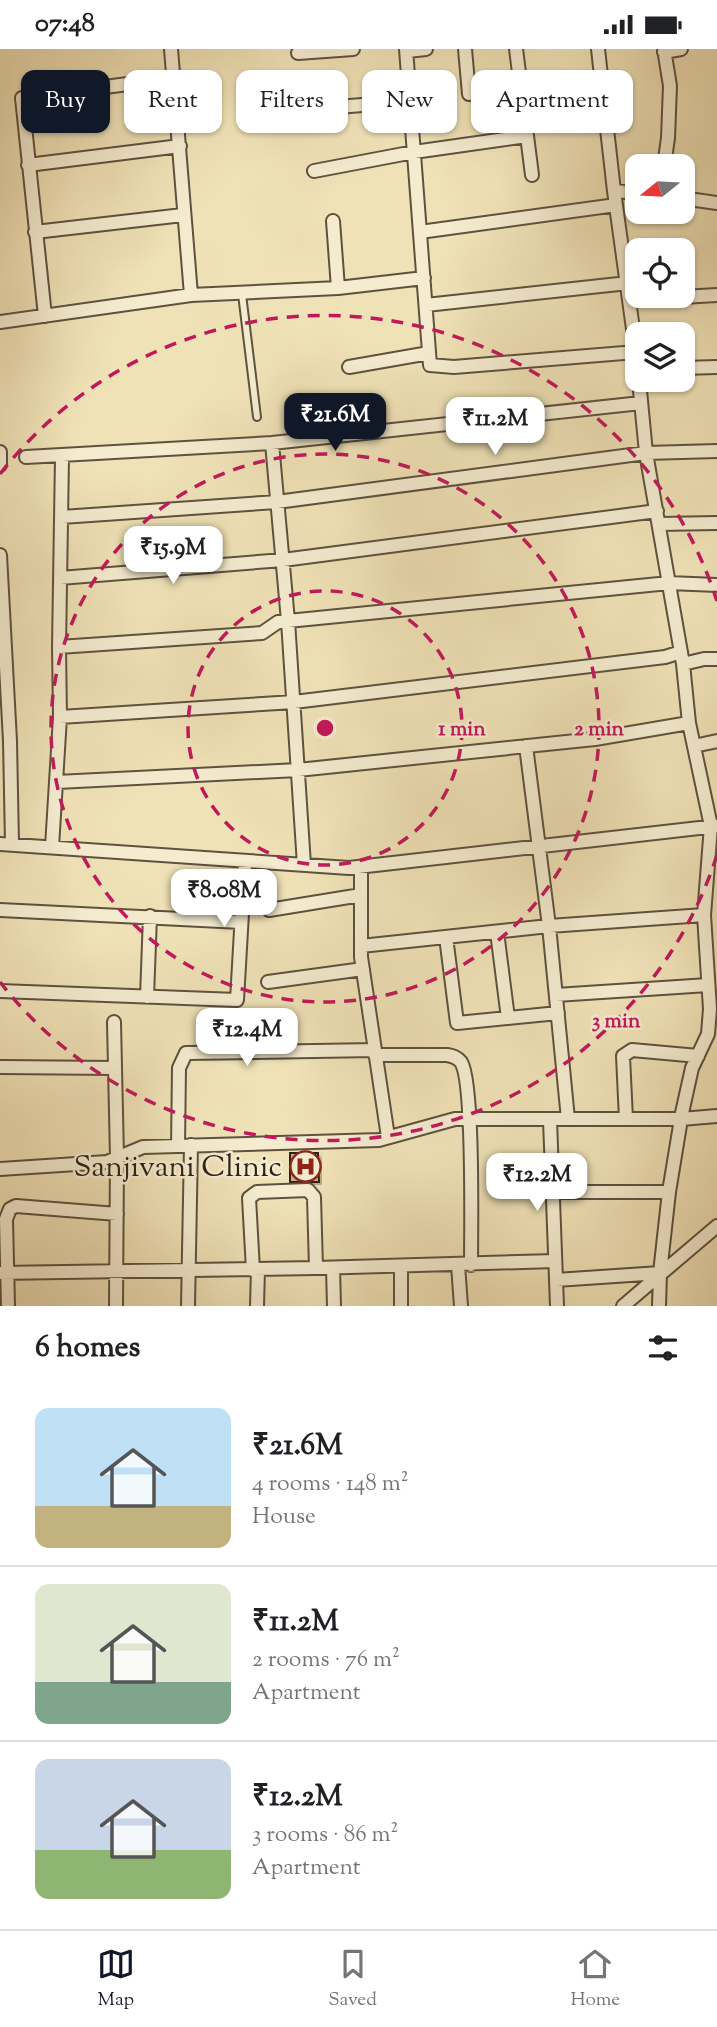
<!DOCTYPE html>
<html lang="en">
<head>
<meta charset="utf-8">
<style>
  body { margin:0; font-family:"Sorts Mill Goudy",serif; background:#f6f6f6; color:#202124; height:100vh; display:flex; flex-direction:column; font-size:26px; white-space:nowrap }
  * { box-sizing:border-box; margin:0 }
  p { font-size:23px; color:#757577 }
  .icon { flex:none; width:38px; height:38px; fill:none; stroke:currentColor; stroke-width:2; stroke-linecap:round; stroke-linejoin:round }
  .map { position:relative; height:1257px; overflow:hidden }
  .panel { display:flex; flex-direction:column; background:#fff; flex:1 }
  .panel>* { flex:none }
  .banner { position:absolute; left:21px; top:21px; width:676px; height:63px; display:flex; gap:14px }
  .needle { width:46px; rotate:252deg }
  .buttons { position:absolute; left:625px; top:105px; display:grid; gap:14px }
  .buttons a { display:grid; place-items:center; width:70px; height:70px; border-radius:14px; background:#fff; box-shadow:0 2px 5px #0004; font-size:35px }
  .price { position:absolute; translate:-50% -60px; padding:0 16px; border-radius:14px; background:#fff; color:#222; font-size:23px; line-height:46px; filter:drop-shadow(0 2px 4px #0008) }
  .price::after { content:''; position:absolute; left:50%; top:42px; width:21px; height:16px; margin-left:-10px; background:inherit; clip-path:polygon(0 0,100% 0,50% 100%) }
  .price.active { background:#111827; color:#fff }
  ul { padding:0; list-style:none }
  li { display:flex; align-items:center; gap:21px; height:175px; padding:0 35px }
  li+li { border-top:2px solid #e0e0e0 }
  li span { display:grid; place-items:center; flex:none; width:196px; height:140px; border-radius:14px; color:#555 }
  li>.icon { margin-inline-start:auto }
  span .icon { width:84px; height:84px; fill:#fffc; stroke-width:1 }
  li b { font-size:30px }
  h2 { display:flex; justify-content:space-between; align-items:center; height:84px; padding:0 35px; font-size:30px }
  .chip { padding:0 24px; border-radius:14px; background:#fff; box-shadow:0 2px 5px #0004; font-size:24px; line-height:63px }
  .chip.active { background:#111827; color:#fff }
  .status { display:flex; justify-content:space-between; align-items:center; height:49px; padding:0 35px; background:#fff; direction:ltr }
  .status svg { height:19px; fill:currentColor }
  .menu { display:flex; justify-content:space-around; align-items:center; height:98px; border-top:2px solid #e0e0e0; background:#fff; font-size:19px; color:#757577 }
  .menu a { display:grid; justify-items:center; gap:4px }
  .menu .active { color:#111827 }
  .map>svg:first-child { display:block }
  .building { fill:#daa586; stroke:#2e2217; stroke-width:2; filter:url(#shadow) }
  .lines { fill:none; stroke-linecap:round; stroke-linejoin:round }
  .lane-casing { stroke:#5e523f; stroke-width:10 }
  .street-casing { stroke:#5e523f; stroke-width:16 }
  .lane { stroke:#f5ecd0; stroke-width:6 }
  .street { stroke:#f5ecd0; stroke-width:12 }
  .ring { fill:none; stroke:#c2185b; stroke-width:3.5; stroke-dasharray:12 9 }
  .labels { text-anchor:middle; stroke-width:5; stroke-linejoin:round; paint-order:stroke }
  .poi-label { font-size:30px; fill:#2e2217; stroke:#f5ecd0; text-anchor:end }
  .centre { fill:#c2185b; stroke:#f5ecd0; stroke-width:3.5 }
  .ring-label { font-size:21px; text-anchor:middle; font-weight:bold; fill:#c2185b; stroke:#f5ecd0; stroke-width:5; stroke-linejoin:round; paint-order:stroke }
</style>
</head>
<body>
<div class="status"><b>07:48</b><svg viewBox="0 0 49 12"><path d="M0 12V9h3v3zM5 12V6h3v6zM10 12V3h3v9zM15 12V0h3v12zM26 1h20v11H26zM47 4h2v5h-2z"/></svg></div>
<div class="map">
<svg width="717" height="1257" viewBox="0 0 717 1257">
  <defs>
    <filter id="shadow"><feDropShadow dx="4.5" dy="4.5" stdDeviation="2" flood-color="#0004"/></filter>
  </defs>
  <rect width="100%" height="100%" fill="#f0e2b7"/>
  <filter id="stains"><feTurbulence type="fractalNoise" baseFrequency=".00286" numOctaves="4"/><feColorMatrix values="0 0 0 0 .2 0 0 0 0 .09 0 0 0 0 .02 0 0 0 .5 -.17"/></filter>
  <radialGradient id="worn" r=".72"><stop offset=".6" stop-color="#630" stop-opacity="0"/><stop offset="1" stop-color="#630" stop-opacity=".3"/></radialGradient>
  <path class="building" d="M290 1104H318L319 1133H290Z"/>
  <g class="lines">
    <defs>
      <path id="lane" d="M242 245 257 368"/>
      <path id="street" d="M171 0 191 246
        M406 0 430 316 454 318 636 303
        M465 0 469 45
        M516 0 532 126
        M598 0 614 142 637 309
        M664 0 670 37 668 89 664 117
        M407 2 426 0
        M664 3 681 0
        M298 4 353 0
        M302 61 410 52
        M28 116 180 97
        M314 122 414 103 527 87
        M614 142 637 144
        M682 149 717 154
        M333 172 338 239
        M35 183 183 166
        M420 183 616 156
        M630 251 717 246
        M426 256 628 234
        M45 267 22 49 173 29
        M0 273 191 246 338 239 424 229
        M349 318 429 304
        M682 319 717 318
        M639 331 646 404 683 615 689 674 711 777 704 866 710 960 708 985 692 1019 682 1064 669 1143 660 1224 659 1257
        M272 394 288 572 304 816
        M0 403V416
        M26 408 272 394 641 354
        M62 468 277 453 646 404 717 402
        M659 475 717 474
        M0 506 10 692 12 795
        M60 529 283 511 657 462
        M59 598 262 584 278 573 669 534 717 536
        M683 615 704 610H717
        M60 668 294 653 665 608 681 603
        M526 697 549 877 568 1070
        M694 697 717 692
        M57 733 298 721 595 690 689 674
        M0 795 349 819 717 777
        M52 798 60 668 59 598 62 408
        M361 818V908L388 1088
        M0 861 241 873
        M269 861 361 846
        M497 883 508 969
        M446 888 457 974 558 964
        M361 897 549 877 704 866
        M268 933 363 920
        M0 942 237 951 245 812
        M556 946 708 936
        M147 948 150 867
        M114 973 117 1109 116 1257
        M375 1006H447C453 1007 457 1008 461 1013 474 1033 471 1184 471 1216
        M0 1018 115 1019
        M626 1070 623 1007 632 1001 698 1007
        M550 1071 557 1257
        M178 1097 179 1019 186 1004 375 1001
        M0 1120 107 1113 143 1098 379 1091 455 1070H681L717 1067
        M553 1143H669
        M458 1216 461 1257
        M333 1219 334 1257
        M253 1221 249 1149 257 1143 308 1141 314 1148 316 1219
        M0 1224 316 1219 555 1212
        M556 1231 660 1224
        M8 1257 6 1170 10 1160 16 1157 117 1165
        M188 1257 191 1096
        M257 1257 258 1220
        M401 1257V1217
        M623 1257 717 1177"/>
    </defs>
    <use href="#lane" class="lane-casing"/>
    <use href="#street" class="street-casing"/>
    <use href="#lane" class="lane"/>
    <use href="#street" class="street"/>
  </g>
  <g class="ring">
    <circle cx="325" cy="679" r="137"/>
    <circle cx="325" cy="679" r="274"/>
    <path d="M717 806A412 412 0 0 1 0 933M0 425A412 412 0 0 1 717 552"/>
  </g>
  <defs>
    <symbol id="hospital-ring" viewBox="-11 -11 22 22"><circle r="9.5" fill="#f5ecd0" stroke="#8f2418" stroke-width="1.5"/><path d="M-5-5h3v3.5h4V-5h3V5h-3V1.5h-4V5h-3Z" fill="#8f2418"/></symbol>
  </defs>
  <g fill-rule="evenodd">
    <use href="#hospital-ring" x="288" y="1100" width="35" height="35"/>
  </g>
  <g class="labels">
    <g class="poi-label">
      <text x="282" y="1127">Sanjivani Clinic</text>
    </g>
  </g>
  <circle cx="325" cy="679" r="10" class="centre"/>
  <g class="ring-label">
    <text x="462" y="686">1 min</text>
    <text x="599" y="686">2 min</text>
    <text x="616" y="978">3 min</text>
  </g>
  <rect width="100%" height="100%" filter="url(#stains)"/>
  <rect width="100%" height="100%" fill="url(#worn)"/>
</svg>
<div class="buttons">
<a><svg class="needle" viewBox="-14 -14 28 28"><path d="M0-13l5 13h-10z" fill="#e53935"/><path d="M0 13l5-13h-10z" fill="#757577"/></svg></a>
<a><svg class="icon" aria-label="locate" viewBox="0 0 24 24"><circle cx="12" cy="12" r="6"/><path d="M12 2v4M12 18v4M2 12h4M18 12h4"/></svg></a>
<a><svg class="icon" aria-label="layers" viewBox="0 0 24 24"><path d="M12 4l9 5-9 5-9-5zM3 14l9 5 9-5"/></svg></a>
</div>
<b class="price active" style="left:335px;top:404px">₹21.6M</b>
<b class="price" style="left:495px;top:408px">₹11.2M</b>
<b class="price" style="left:173px;top:537px">₹15.9M</b>
<b class="price" style="left:224px;top:880px">₹8.08M</b>
<b class="price" style="left:247px;top:1019px">₹12.4M</b>
<b class="price" style="left:537px;top:1164px">₹12.2M</b>
<div class="banner">
<a class="chip active">Buy</a>
<a class="chip">Rent</a>
<a class="chip">Filters</a>
<a class="chip">New</a>
<a class="chip">Apartment</a>
</div>
</div>
<section class="panel">
<h2>6 homes<svg class="icon" aria-label="filters" viewBox="0 0 24 24"><path d="M4 7h16M4 17h16"/><circle cx="9" cy="7" r="2"/><circle cx="15" cy="17" r="2"/></svg></h2>
<ul>
<li><span style="background:linear-gradient(#bfe0f5 70%,#c2b280 0)"><svg class="icon" aria-label="home" viewBox="0 0 24 24"><path d="M3 11l9-7 9 7M6 9v11h12V9"/></svg></span><div><b>₹21.6M</b><p>4 rooms · 148 m²</p><p>House</p></div></li>
<li><span style="background:linear-gradient(#dfe7d0 70%,#7fa58c 0)"><svg class="icon" aria-label="home" viewBox="0 0 24 24"><path d="M3 11l9-7 9 7M6 9v11h12V9"/></svg></span><div><b>₹11.2M</b><p>2 rooms · 76 m²</p><p>Apartment</p></div></li>
<li><span style="background:linear-gradient(#c9d6e8 65%,#8fb573 0)"><svg class="icon" aria-label="home" viewBox="0 0 24 24"><path d="M3 11l9-7 9 7M6 9v11h12V9"/></svg></span><div><b>₹12.2M</b><p>3 rooms · 86 m²</p><p>Apartment</p></div></li>
</ul>
</section>
<nav class="menu">
<a class="active"><svg class="icon" aria-label="map" viewBox="0 0 24 24"><path d="M3 6l6-2 6 2 6-2v14l-6 2-6-2-6 2zM9 4v14M15 6v14"/></svg>Map</a>
<a><svg class="icon" aria-label="saved" viewBox="0 0 24 24"><path d="M7 4h10v16l-5-4-5 4z"/></svg>Saved</a>
<a><svg class="icon" aria-label="home" viewBox="0 0 24 24"><path d="M3 11l9-7 9 7M6 9v11h12V9"/></svg>Home</a>
</nav>
</body>
</html>
